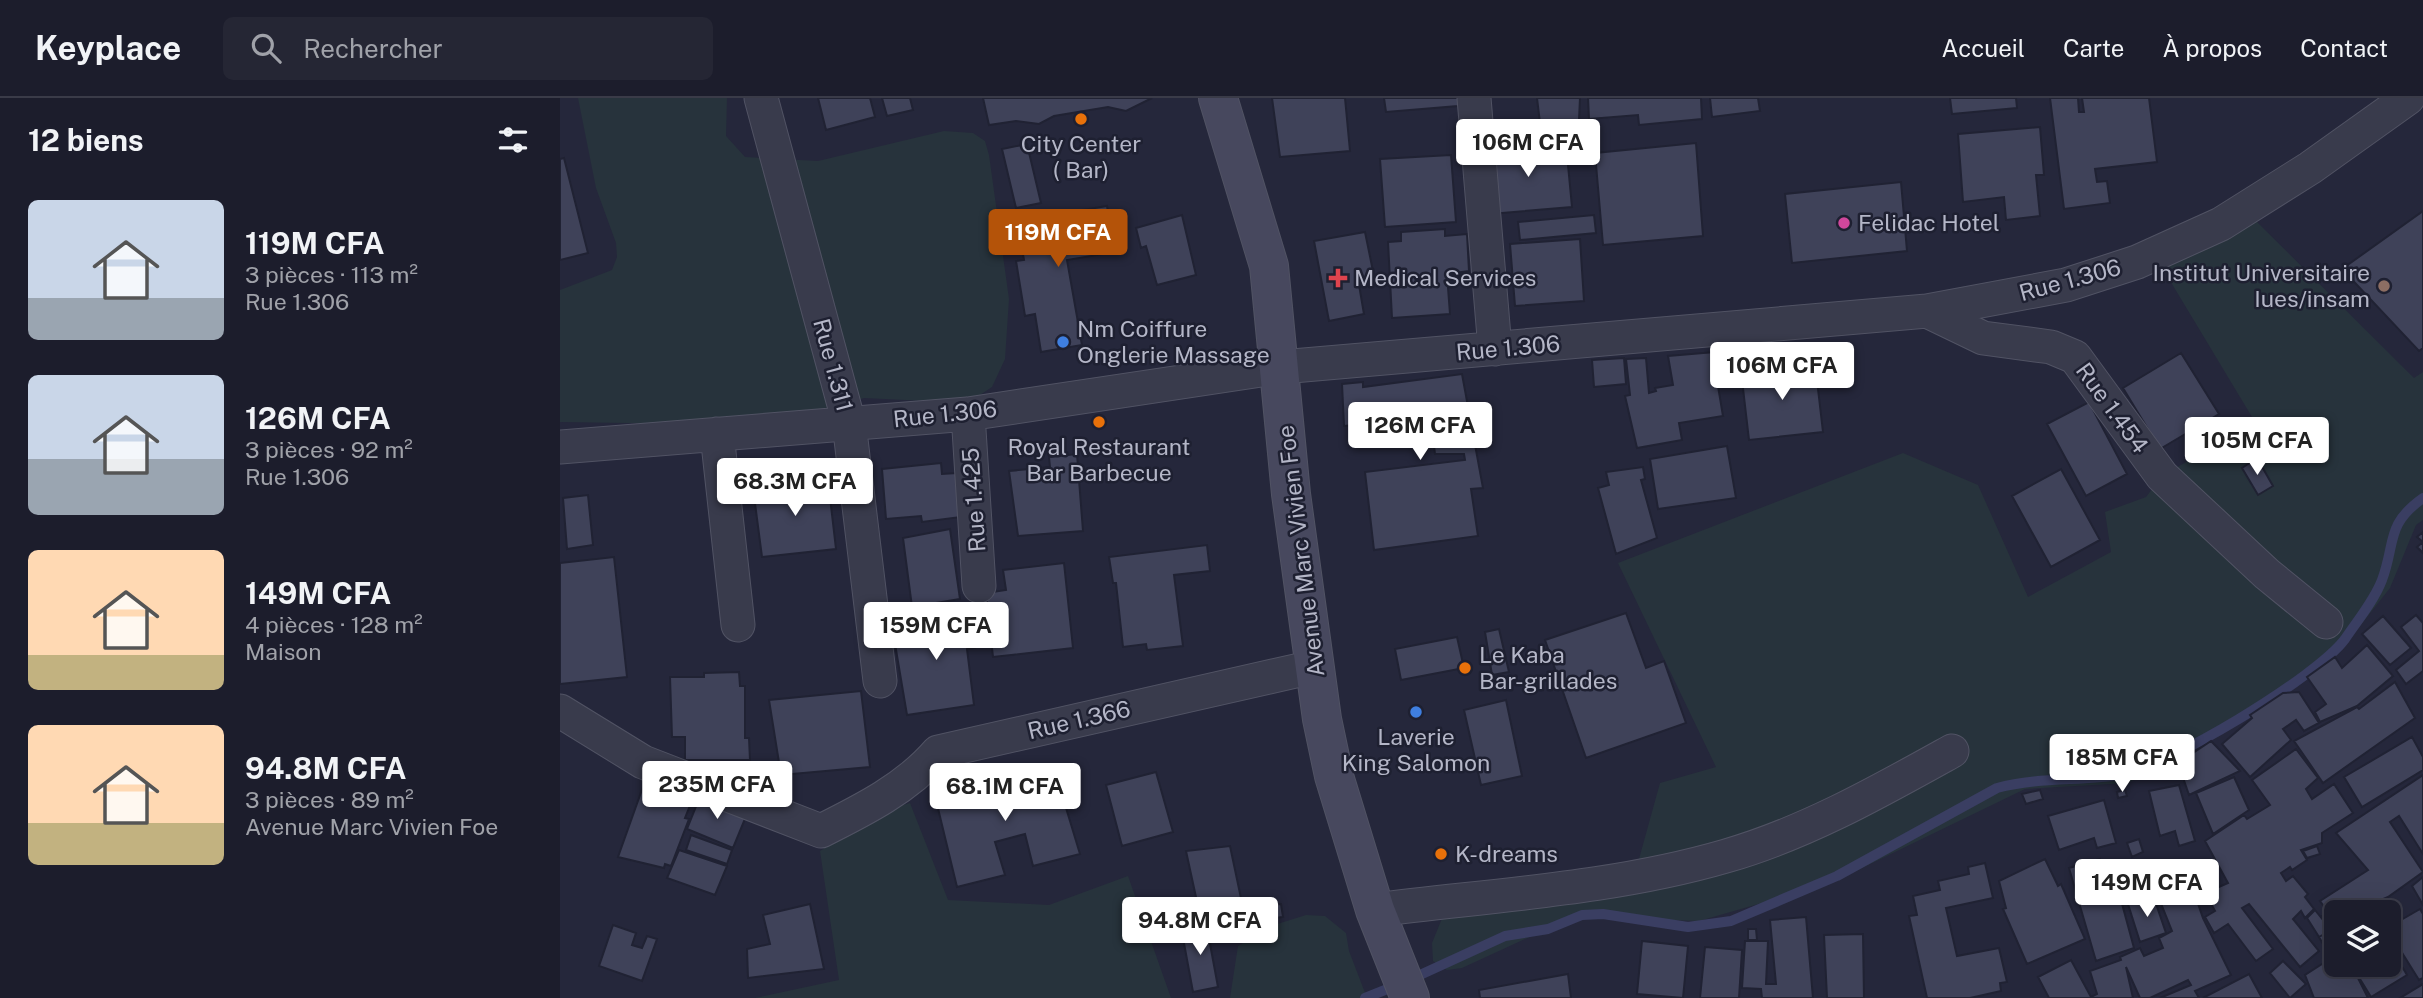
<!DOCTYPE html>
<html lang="fr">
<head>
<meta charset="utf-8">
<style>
  body { margin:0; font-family:"Public Sans",sans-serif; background:#252634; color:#f1f3f6; height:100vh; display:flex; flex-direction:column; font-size:26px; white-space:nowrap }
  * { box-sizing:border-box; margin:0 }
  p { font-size:23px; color:#a0a2a9 }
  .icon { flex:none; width:38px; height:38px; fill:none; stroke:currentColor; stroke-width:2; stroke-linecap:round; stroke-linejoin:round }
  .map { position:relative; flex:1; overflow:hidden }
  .panel { display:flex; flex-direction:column; background:#1c1d2c; width:560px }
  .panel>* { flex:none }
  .tools { position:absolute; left:1764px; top:802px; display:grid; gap:14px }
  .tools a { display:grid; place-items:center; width:77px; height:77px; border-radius:10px; background:#1c1d2c; box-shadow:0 7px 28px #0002,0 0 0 2px #3a3b48; font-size:35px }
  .price { position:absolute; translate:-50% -60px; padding:0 16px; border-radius:7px; background:#fff; color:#222; font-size:23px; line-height:46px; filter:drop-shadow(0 2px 4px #0008) }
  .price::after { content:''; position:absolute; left:50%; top:42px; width:21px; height:16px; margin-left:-10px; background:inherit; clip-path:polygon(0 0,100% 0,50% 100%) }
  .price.current { background:#b45309; color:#fff }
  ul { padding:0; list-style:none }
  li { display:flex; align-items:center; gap:21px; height:175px; padding:0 28px }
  li span { display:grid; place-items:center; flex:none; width:196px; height:140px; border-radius:10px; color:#555 }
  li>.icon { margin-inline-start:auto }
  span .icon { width:84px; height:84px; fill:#fffc; stroke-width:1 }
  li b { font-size:30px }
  h2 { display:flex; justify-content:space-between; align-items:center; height:84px; padding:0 28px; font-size:30px }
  header { display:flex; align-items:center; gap:42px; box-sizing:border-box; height:98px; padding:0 35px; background:#1c1d2c; border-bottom:2px solid #3a3b48 }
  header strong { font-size:33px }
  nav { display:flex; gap:38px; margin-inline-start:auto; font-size:24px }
  .search { width:490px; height:63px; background:#252634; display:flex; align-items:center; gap:18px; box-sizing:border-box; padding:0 24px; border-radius:10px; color:#a0a2a9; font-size:26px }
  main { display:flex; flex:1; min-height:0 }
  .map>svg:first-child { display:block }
  .green { fill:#27333c }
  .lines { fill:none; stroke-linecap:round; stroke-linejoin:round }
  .stream { stroke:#3a3e62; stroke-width:10 }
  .building { fill:#3f4259; stroke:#202233; stroke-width:2 }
  .street-casing { stroke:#515364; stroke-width:35 }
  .secondary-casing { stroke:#515364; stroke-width:40 }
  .street { stroke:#393b4c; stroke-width:33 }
  .secondary { stroke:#47485e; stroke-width:38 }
  .food-dot { fill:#e8710a; stroke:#1e2031; stroke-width:2.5 }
  .hotel-dot { fill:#d1479c; stroke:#1e2031; stroke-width:2.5 }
  .health-dot { fill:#e0444e; stroke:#1e2031; stroke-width:2.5 }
  .education-dot { fill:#8d6e63; stroke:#1e2031; stroke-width:2.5 }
  .shop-dot { fill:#3f7fe0; stroke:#1e2031; stroke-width:2.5 }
  .labels { text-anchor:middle; stroke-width:5; stroke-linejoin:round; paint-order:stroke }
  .poi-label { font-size:23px; fill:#b4b6c7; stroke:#1e2031; text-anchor:start }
  .street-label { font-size:23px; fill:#b4b6c7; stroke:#1e2031 }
</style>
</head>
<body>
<header>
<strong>Keyplace</strong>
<div class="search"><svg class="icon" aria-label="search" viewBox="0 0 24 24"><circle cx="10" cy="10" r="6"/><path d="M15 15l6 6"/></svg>Rechercher</div>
<nav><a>Accueil</a><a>Carte</a><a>À propos</a><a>Contact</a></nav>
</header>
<main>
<section class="panel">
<h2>12 biens<svg class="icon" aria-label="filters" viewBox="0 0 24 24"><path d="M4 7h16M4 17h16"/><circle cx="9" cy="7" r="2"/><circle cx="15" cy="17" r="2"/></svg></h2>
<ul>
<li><span style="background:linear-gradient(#c9d6e8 70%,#9aa5b1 0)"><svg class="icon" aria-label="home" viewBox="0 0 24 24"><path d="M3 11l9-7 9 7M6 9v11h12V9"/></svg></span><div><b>119M CFA</b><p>3 pièces · 113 m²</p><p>Rue 1.306</p></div></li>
<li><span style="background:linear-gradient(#c9d6e8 60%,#9aa5b1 0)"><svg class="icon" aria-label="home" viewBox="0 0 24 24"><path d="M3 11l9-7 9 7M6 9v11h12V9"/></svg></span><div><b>126M CFA</b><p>3 pièces · 92 m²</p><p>Rue 1.306</p></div></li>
<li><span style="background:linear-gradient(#ffd9b3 75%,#c2b280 0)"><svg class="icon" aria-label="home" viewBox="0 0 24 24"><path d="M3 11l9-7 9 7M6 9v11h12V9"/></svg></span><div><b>149M CFA</b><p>4 pièces · 128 m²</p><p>Maison</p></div></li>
<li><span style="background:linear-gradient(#ffd9b3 70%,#c2b280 0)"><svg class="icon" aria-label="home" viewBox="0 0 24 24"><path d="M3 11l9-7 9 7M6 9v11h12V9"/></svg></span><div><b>94.8M CFA</b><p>3 pièces · 89 m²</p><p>Avenue Marc Vivien Foe</p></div></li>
</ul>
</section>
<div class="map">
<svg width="1863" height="900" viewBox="0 0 1863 900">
  <rect width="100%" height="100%" fill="#25273b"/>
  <path class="green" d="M18 0H167L166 38 185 59 258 63 384 33 413 35 425 43 429 57 449 201 445 261 432 289 408 305 304 300 239 322 208 327 0 324V192L52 172 57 159 56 145 36 90Z
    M1696 123 1854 280 1863 274V422L1856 427 1830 490 1776 558 1652 641 1568 685 1465 691 1271 785 1139 823 1013 819 902 870 887 872 873 863 872 845 883 818 1014 792 1079 761 1100 685 1156 669 1058 465 1343 355 1418 387 1468 499 1551 454 1545 414 1586 399 1602 378 1695 324 1600 166Z
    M350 705 388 802 489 807 568 778 611 900H195L279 882 260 753 326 712Z
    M746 817 765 818 786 835 789 853 807 900H670L678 848 711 828Z"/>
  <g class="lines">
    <path class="stream" d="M849 882 945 838 988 831 1022 817 1043 816 1128 829 1171 823 1277 778 1437 690C1478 679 1518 683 1559 677 1605 671 1757 579 1785 541 1797 523 1814 503 1822 482 1836 445 1825 427 1863 400
      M805 900 835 888"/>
  </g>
  <path class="building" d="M258 0H310L315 19 266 32Z
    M322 0H350L353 12 327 18Z
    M423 0H592L566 13 548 9 494 18 479 26 456 23 429 27Z
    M712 0H785L790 53 720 59Z
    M824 0H898V8L826 14Z
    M977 0H1020L1019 22 980 25Z
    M1028 0H1141L1142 21 1079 27 1078 17 1029 21Z
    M1150 0H1198L1200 13 1152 19Z
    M1390 0H1456L1457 10 1392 16Z
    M1490 0H1518L1519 14H1524L1522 0H1589L1597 64 1535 71 1537 84 1547 83 1550 105 1504 111Z
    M1480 29 1484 77H1476L1480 118 1446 122 1444 99 1403 104 1398 36Z
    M1136 45 1143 138 1043 147 1035 55Z
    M467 46 481 105 456 110 442 51Z
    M1006 46 1012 109 930 116 925 52Z
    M891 57 896 124 825 129 820 61Z
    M4 60 28 155 0 162V61Z
    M1341 84 1347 153 1232 165 1225 96Z
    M547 108 555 154 507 162 522 247 481 254 475 216 465 218 456 163 464 162 457 123Z
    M1863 113V250L1859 253 1782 171Z
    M622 117 636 177 597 187 586 148 581 150 576 130Z
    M1034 117 1036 135 960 142 958 124Z
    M885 131V138L907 136 909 173 887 176 890 216 832 220 828 144 841 143V134Z
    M805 134 814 178 798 181 804 216 769 223 754 143Z
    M1020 141 1024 203 955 208 950 146Z
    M1155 254 1160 275 1156 276 1163 318 1119 325 1122 342 1077 350 1065 298 1070 297 1066 261 1086 260 1089 295 1096 293 1095 290 1113 287 1108 258Z
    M1621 255 1659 316 1600 351 1563 290Z
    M1064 260 1066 286 1034 289 1032 262Z
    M1255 265 1263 334 1189 342 1181 273Z
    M902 276 923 390 911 391 918 438 814 452 805 374 905 362 904 356H875L873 340 858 342 856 327 846 328 844 313 827 315 829 328 805 331 804 326 784 328 782 286 803 284V289Z
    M1529 304 1567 376 1526 398 1487 326Z
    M1167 348 1176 400 1098 411 1090 361Z
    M517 356 523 433 458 438 449 373 490 369 489 359Z
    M1697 360 1713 388 1698 397 1682 370Z
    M381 365 382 376 397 375 401 419 362 424 361 418 326 421 322 371Z
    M1083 369 1085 381 1081 382 1097 440 1056 456 1038 390 1049 387 1046 374Z
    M1501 371 1540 442 1491 469 1452 398Z
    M268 382 276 451 202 459 193 390Z
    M28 397 33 447 7 451 3 400Z
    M390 431 400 501 352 509 343 440Z
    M1863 434V455L1857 449 1863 444 1857 439Z
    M647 447 650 473 614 477 623 548 587 552 586 546 563 549 556 485H553L549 459Z
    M54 459 67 579 0 586V465Z
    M504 465 513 550 433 559 426 495 446 492 443 472Z
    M410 512 415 550 407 551 414 607 347 617 334 540 339 539 337 522Z
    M1066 515 1086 570 1104 563 1126 625 1026 660 985 542Z
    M1856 517 1863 525V573L1846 586 1836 572 1859 553 1841 529Z
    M1823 518 1851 550 1830 567 1802 536Z
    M939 531 949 574 932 577 925 534Z
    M897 539 904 570 841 582 835 551Z
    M1807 547 1833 578 1797 608 1760 624 1755 614 1766 606 1747 579 1775 559 1782 570Z
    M179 574 180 588H185V640H189L190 662H125V639H112L110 579H144V575Z
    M1835 584 1855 620 1763 685 1734 643 1797 609 1799 611Z
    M301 593 310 669 221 677 209 602Z
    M1739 594 1759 625 1744 633 1736 622 1723 631 1731 642 1690 679 1662 646 1692 620 1690 617 1723 595Z
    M946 602 962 678 921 687 904 612Z
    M1852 639 1863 659V672L1802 709 1784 679Z
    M1651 643 1680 673 1629 697 1618 665Z
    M1736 651 1758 680 1746 691 1752 701 1774 686 1793 715 1762 735V745L1741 752 1747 762 1732 772 1730 769 1721 775 1726 783 1733 778 1748 796 1745 799 1754 811 1745 820 1741 813 1733 821 1759 853 1740 869 1689 806 1682 810 1713 851 1696 863 1668 826 1654 835 1645 819 1655 813 1645 795 1668 785 1645 743 1684 717 1687 721 1710 707 1692 682Z
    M493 667 520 756 473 768 465 736 435 744 445 777 397 789 375 698Z
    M596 674 613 734 562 748 546 687Z
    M1863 677V756L1839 718 1830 724 1863 774 1828 799 1814 805 1819 814H1776V848L1767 853 1759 839 1771 832 1762 818 1768 814 1760 803 1808 772 1776 735Z
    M1674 679 1689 712 1653 736 1636 695Z
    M89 682 97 685 95 691 110 696 112 692 133 700 125 720 129 721 111 768 105 766 104 770 58 759 84 686 87 688Z
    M1619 687 1635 743 1619 748 1615 733 1600 738 1589 693Z
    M1480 692 1483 701 1466 706 1462 696Z
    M1565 692 1567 698 1558 700 1557 694Z
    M141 696 187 716 173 750 127 731Z
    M1544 702 1556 745 1537 750 1534 740 1499 752 1488 718Z
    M131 737 172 752 167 766 126 752Z
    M1579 741 1583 754 1572 759 1567 745Z
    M670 748 682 805 639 813 626 753Z
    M1757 748 1760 756 1747 760 1743 753Z
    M119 752 167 768 155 797 107 780Z
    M1485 761 1498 788 1501 786 1525 841 1467 866 1443 811 1446 810 1439 783Z
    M1540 761 1553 805 1561 802 1574 850 1536 863 1509 770Z
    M1639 764 1647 784 1633 791 1643 820 1671 877 1635 893 1639 900H1600L1631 887 1628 882 1590 900H1580L1566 869 1573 900H1489L1478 879 1511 862 1531 899 1537 896 1530 873 1561 862 1560 859 1580 850 1584 858 1603 850 1599 840 1612 833 1592 783Z
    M1425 765 1433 800 1386 810 1397 858 1439 850 1447 884 1440 885 1441 893 1410 900H1367L1349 818 1357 817 1353 798 1380 792 1378 783 1409 776 1408 769Z
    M1863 779V807L1852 788Z
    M1593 797 1606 835 1580 844 1568 806Z
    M250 806 264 871 188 880 187 851 210 846 203 817Z
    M721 806 723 819 699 822 698 808Z
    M1860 811 1863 816V880L1859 882 1836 845 1830 848 1847 877 1811 899 1792 868 1808 900H1754L1745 877 1776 857V866H1829V829Z
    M1755 812 1771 832 1759 839 1747 820Z
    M1246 819 1253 900H1202L1201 891 1182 890 1185 843H1208L1206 886H1216L1210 822Z
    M646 824 658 889 633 894 621 829Z
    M53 827 76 835 72 847 82 850 87 838 97 841 82 883 39 868Z
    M1188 831H1196L1197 842H1188Z
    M1303 836 1304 900H1267L1264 837Z
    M1082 843 1128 848 1123 900 1077 896Z
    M1145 849 1182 852 1179 900H1140Z
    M1723 863 1746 886 1730 900 1710 875Z
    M1008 876 1011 900H920L919 892Z
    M1689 876 1702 900H1643Z
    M1863 886V900H1840Z"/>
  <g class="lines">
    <defs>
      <path id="street" d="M201 0 289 325 320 583
        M914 0 935 251
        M1367 213 1423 240 1491 249 1515 259 1602 378 1707 476 1766 524
        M408 316 419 488
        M157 336 178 527
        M0 349 408 316 721 269 1367 213 1506 187 1577 164 1661 126 1750 70 1848 0
        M0 613 83 664 261 733C303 712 347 690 378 654L753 569
        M815 812C932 797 1053 791 1166 758 1246 735 1320 693 1392 653"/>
      <path id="secondary" d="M658 0 709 168 731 396 762 621 774 678 815 812 850 900"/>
    </defs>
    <use href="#street" class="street-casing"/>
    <use href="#secondary" class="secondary-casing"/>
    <use href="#street" class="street"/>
    <use href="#secondary" class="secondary"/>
  </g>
  <g class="food-dot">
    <circle cx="521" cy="21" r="7"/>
    <circle cx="539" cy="324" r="7"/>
    <circle cx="905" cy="570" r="7"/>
    <circle cx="881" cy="756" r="7"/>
  </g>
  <circle class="hotel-dot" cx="1284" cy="125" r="7"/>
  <path class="health-dot" d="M774.5 169.5h7v7h7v7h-7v7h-7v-7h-7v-7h7z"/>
  <circle class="education-dot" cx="1824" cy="188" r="7"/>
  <g class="shop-dot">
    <circle cx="503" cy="244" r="7"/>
    <circle cx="856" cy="614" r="7"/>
  </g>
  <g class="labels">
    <g class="poi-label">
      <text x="521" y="54" text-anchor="middle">City Center<tspan x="521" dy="26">( Bar)</tspan></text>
      <text x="1298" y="133">Felidac Hotel</text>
      <text x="1810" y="183" text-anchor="end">Institut Universitaire<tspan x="1810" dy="26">Iues/insam</tspan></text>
      <text x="794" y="188">Medical Services</text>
      <text x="517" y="239">Nm Coiffure<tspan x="517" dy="26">Onglerie Massage</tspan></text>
      <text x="539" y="357" text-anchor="middle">Royal Restaurant<tspan x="539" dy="26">Bar Barbecue</tspan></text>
      <text x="919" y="565">Le Kaba<tspan x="919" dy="26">Bar-grillades</tspan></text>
      <text x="856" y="647" text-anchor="middle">Laverie<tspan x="856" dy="26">King Salomon</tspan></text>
      <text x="895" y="764">K-dreams</text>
    </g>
    <g class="street-label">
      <text transform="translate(1510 182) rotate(-15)" y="8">Rue 1.306</text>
      <text transform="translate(948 250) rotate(-5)" y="8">Rue 1.306</text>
      <text transform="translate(273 267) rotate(75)" y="8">Rue 1.311</text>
      <text transform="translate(1552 310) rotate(54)" y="8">Rue 1.454</text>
      <text transform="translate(385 316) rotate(-6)" y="8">Rue 1.306</text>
      <text transform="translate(414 402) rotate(-94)" y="8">Rue 1.425</text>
      <text transform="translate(741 453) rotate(-97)" y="8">Avenue Marc Vivien Foe</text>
      <text transform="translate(519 622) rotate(-13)" y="8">Rue 1.366</text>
    </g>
  </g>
</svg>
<div class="tools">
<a><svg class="icon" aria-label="layers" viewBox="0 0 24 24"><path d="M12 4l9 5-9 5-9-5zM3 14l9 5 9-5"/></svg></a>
</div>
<b class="price" style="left:968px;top:81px">106M CFA</b>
<b class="price current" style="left:498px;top:171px">119M CFA</b>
<b class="price" style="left:1222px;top:304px">106M CFA</b>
<b class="price" style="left:860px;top:364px">126M CFA</b>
<b class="price" style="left:1697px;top:379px">105M CFA</b>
<b class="price" style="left:235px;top:420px">68.3M CFA</b>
<b class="price" style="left:376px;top:564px">159M CFA</b>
<b class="price" style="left:1562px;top:696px">185M CFA</b>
<b class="price" style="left:157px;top:723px">235M CFA</b>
<b class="price" style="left:445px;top:725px">68.1M CFA</b>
<b class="price" style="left:1587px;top:821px">149M CFA</b>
<b class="price" style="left:640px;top:859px">94.8M CFA</b>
</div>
</main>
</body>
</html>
